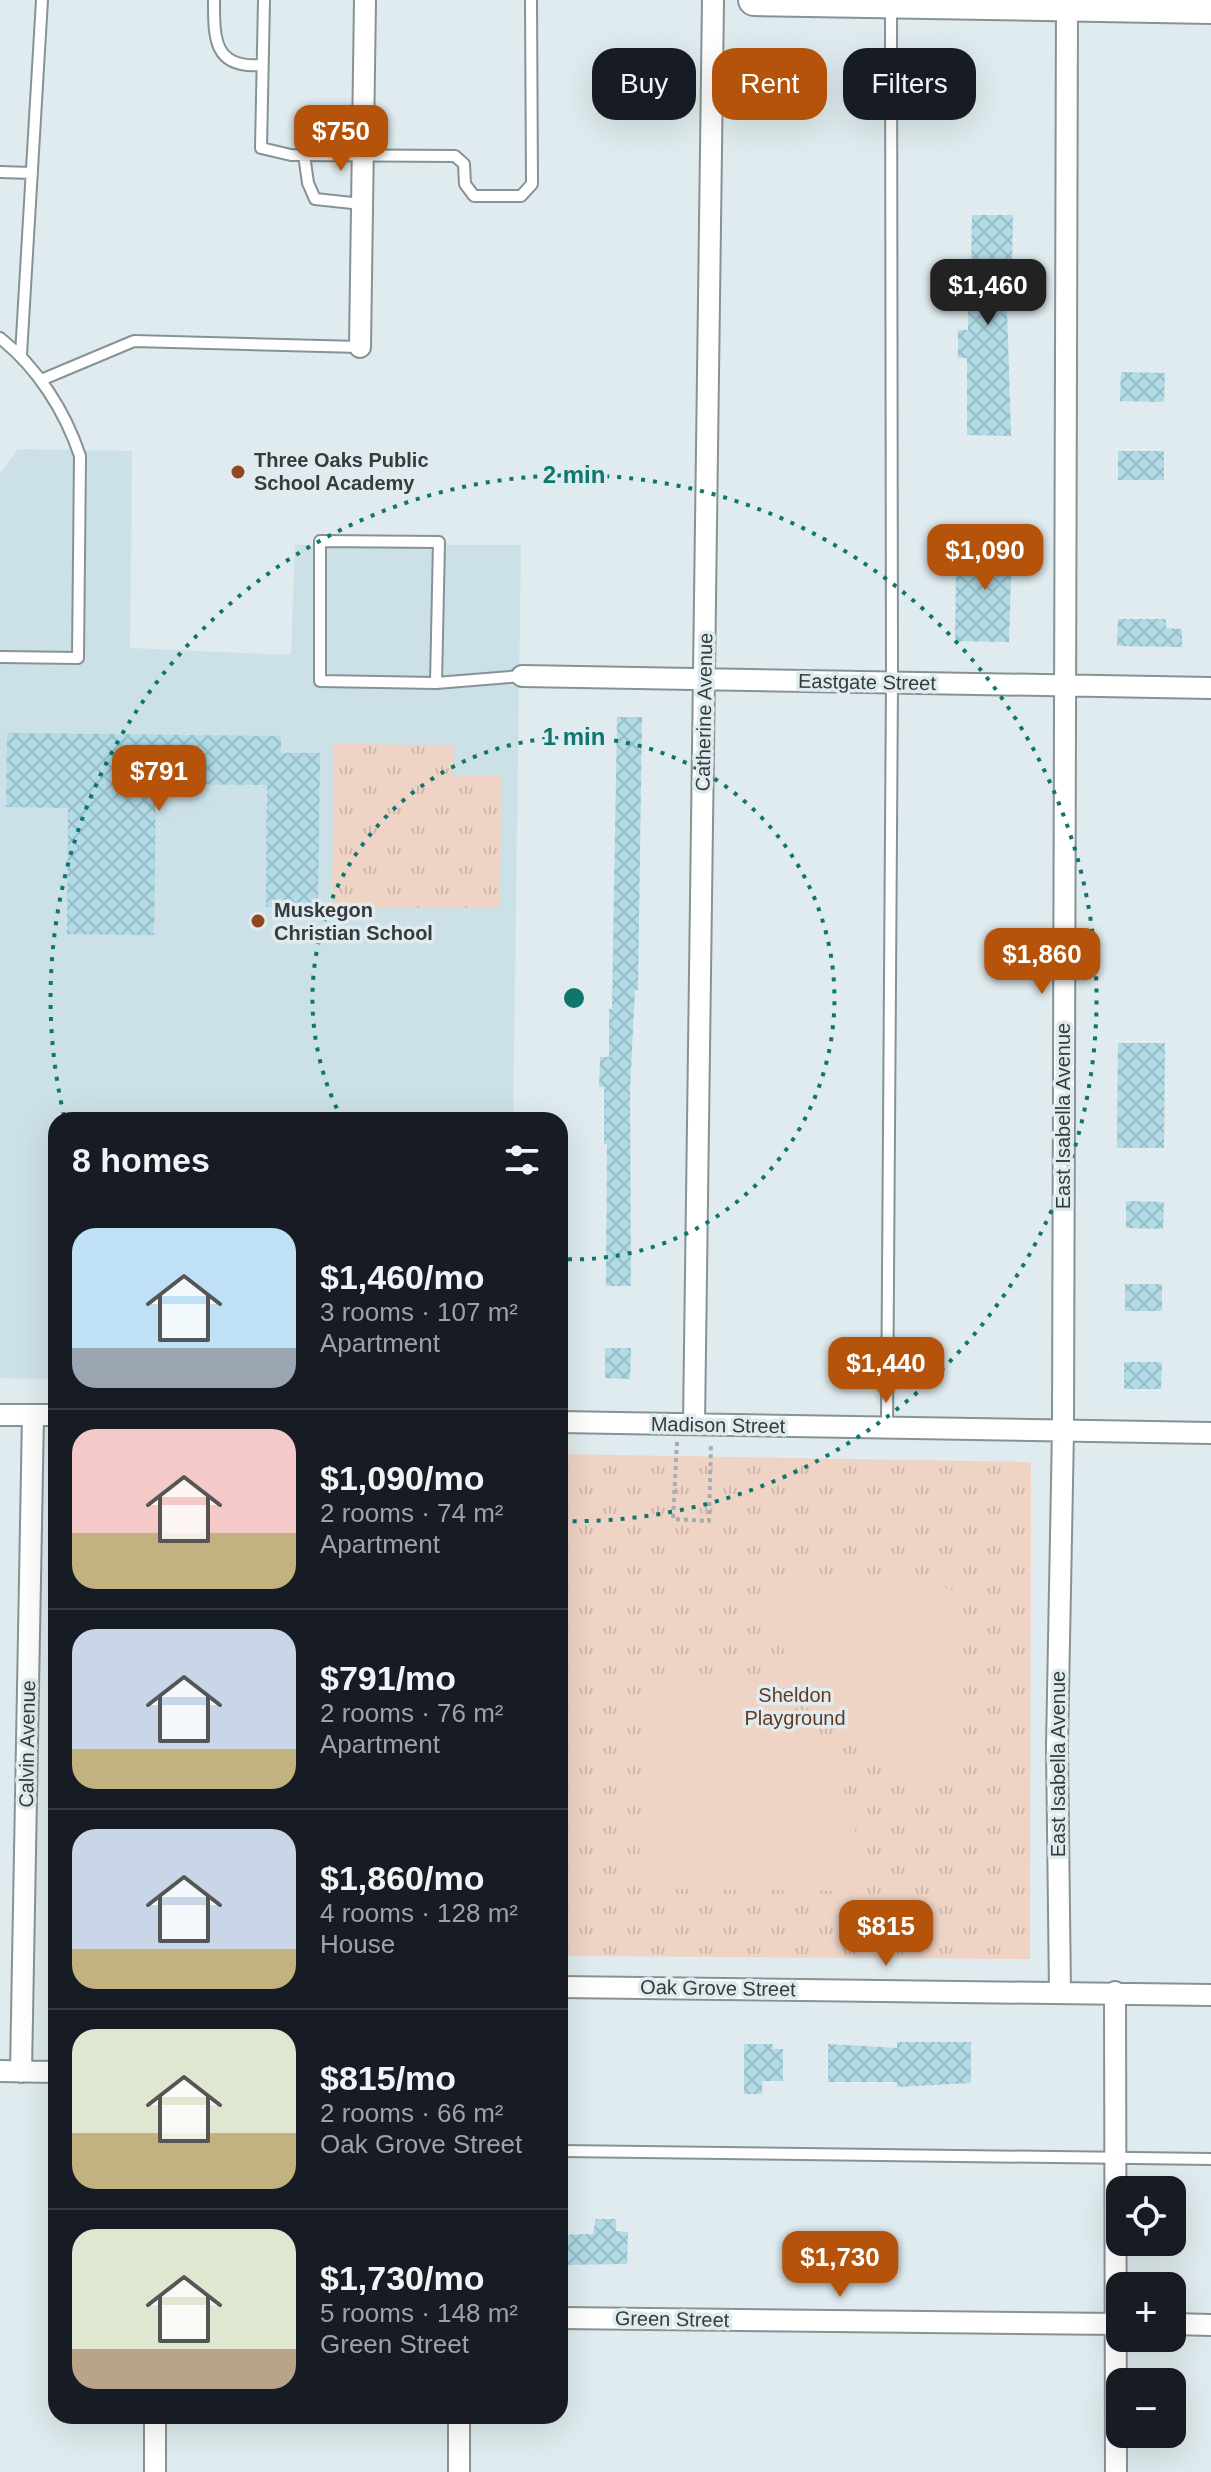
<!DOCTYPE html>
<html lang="en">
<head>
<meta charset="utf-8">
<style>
  body { margin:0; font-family:Arial,sans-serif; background:#20242c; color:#f1f3f6; height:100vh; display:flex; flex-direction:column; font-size:30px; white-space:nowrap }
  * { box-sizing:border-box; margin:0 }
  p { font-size:26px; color:#9ea1a6 }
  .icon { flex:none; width:44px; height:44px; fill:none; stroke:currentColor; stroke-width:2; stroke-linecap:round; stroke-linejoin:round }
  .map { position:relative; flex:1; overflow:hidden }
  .sheet { position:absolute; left:48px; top:1112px; width:520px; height:1312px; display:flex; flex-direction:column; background:#171b24; border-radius:24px; box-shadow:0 8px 32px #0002 }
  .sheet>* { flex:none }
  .top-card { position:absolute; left:592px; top:48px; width:498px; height:72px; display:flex; gap:16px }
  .tools { position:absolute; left:1106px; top:2176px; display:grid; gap:16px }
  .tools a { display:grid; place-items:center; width:80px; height:80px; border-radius:16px; background:#171b24; box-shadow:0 8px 32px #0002; font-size:40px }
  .price { position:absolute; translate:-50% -68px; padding:0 18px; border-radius:16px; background:#b45309; color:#fff; font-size:26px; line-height:52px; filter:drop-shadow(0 2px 4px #0008) }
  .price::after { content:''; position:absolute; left:50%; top:48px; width:24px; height:18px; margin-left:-12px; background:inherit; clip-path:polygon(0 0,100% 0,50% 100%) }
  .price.current { background:#222; color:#fff }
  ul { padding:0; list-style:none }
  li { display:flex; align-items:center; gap:24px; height:200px; padding:0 24px }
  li+li { border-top:2px solid #363941 }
  li span { display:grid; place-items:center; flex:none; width:224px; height:160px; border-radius:24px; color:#555 }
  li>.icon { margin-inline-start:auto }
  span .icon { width:96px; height:96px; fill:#fffc; stroke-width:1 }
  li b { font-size:34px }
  h2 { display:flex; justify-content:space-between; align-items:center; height:96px; padding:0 24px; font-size:34px }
  .pill { padding:0 28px; border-radius:24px; background:#171b24; box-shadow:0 8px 32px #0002; font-size:28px; line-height:72px }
  .pill.current { background:#b45309; color:#fff }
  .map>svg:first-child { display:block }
  .built { fill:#cce1e7 }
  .park { fill:url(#park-tufts) }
  .pitch { fill:#efd4c6 }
  .building { fill:url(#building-cross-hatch) }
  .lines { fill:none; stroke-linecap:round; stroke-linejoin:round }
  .service-casing { stroke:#879295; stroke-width:14 }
  .minor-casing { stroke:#879295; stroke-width:24 }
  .secondary-casing { stroke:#879295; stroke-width:34 }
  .path { stroke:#a3adaf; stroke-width:4; stroke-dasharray:4 4; stroke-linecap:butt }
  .service { stroke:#fff; stroke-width:10 }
  .minor { stroke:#fff; stroke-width:20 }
  .secondary { stroke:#fff; stroke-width:30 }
  .ring { fill:none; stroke:#0f766e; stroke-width:4; stroke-dasharray:4 8 }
  .poi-dot { fill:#8e4921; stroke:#dfebee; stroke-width:3 }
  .labels { text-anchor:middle; stroke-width:7; stroke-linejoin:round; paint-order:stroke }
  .poi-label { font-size:20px; font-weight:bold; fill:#363b3c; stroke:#dfebee; text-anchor:start }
  .street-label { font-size:20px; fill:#363b3c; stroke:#dfebee }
  .park-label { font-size:20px; fill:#67381f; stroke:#dfebee }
  .centre { fill:#0f766e; stroke:#dfebee; stroke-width:4 }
  .ring-label { font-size:24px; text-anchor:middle; font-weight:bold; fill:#0f766e; stroke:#dfebee; stroke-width:7; stroke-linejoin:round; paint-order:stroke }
</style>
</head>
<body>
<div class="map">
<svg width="1211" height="2472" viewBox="0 0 1211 2472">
  <defs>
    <pattern id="park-tufts" width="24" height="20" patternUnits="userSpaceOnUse" patternTransform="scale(2)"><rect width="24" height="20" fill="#efd4c6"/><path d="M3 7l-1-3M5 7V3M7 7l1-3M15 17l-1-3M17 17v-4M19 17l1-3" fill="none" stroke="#ceb7ab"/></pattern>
    <pattern id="building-cross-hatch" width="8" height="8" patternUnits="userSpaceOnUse" patternTransform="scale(2)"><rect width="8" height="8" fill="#b1dbe6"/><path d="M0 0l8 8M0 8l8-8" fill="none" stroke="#99bdc6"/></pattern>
  </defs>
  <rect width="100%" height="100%" fill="#dfebee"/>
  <path class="built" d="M18 449 132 451 130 648 291 655 295 545H521L513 1120H56V1379L0 1378V474Z"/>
  <path class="park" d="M334 744 454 745V775L501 776 500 908 332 907Z
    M561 1454 1031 1462 1030 1959 560 1956Z"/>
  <path class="pitch" d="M769 1584 942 1586 962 1594 957 1775C933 1782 921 1775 899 1765 833 1736 769 1659 769 1584Z
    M708 1674 762 1698 803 1734 839 1776 855 1821 857 1891 663 1889 638 1872 652 1678Z"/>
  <path class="building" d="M972 215H1013L1012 268H1006V277L1011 436 967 435V358H958V330H968V284H962L963 267H971Z
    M1121 372 1165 373 1164 402 1120 401Z
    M1118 451H1164V480H1118Z
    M968 537 1012 538 1009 642 955 641 956 571H968Z
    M1118 619H1166V628L1182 629V647L1117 646Z
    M617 717H642L638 990H635L630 1088 631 1286H606L607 1144H604V1087H599L600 1057H609V1009H612Z
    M7 733 281 736V753H320L318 907H266L267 785 156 784 154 935 67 934 68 808 6 807Z
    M1118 1043H1165L1164 1148H1117Z
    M1126 1201 1164 1202 1163 1229 1126 1228Z
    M1125 1284H1162V1311H1125Z
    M605 1348H631L630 1379 605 1378Z
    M1124 1362H1162L1161 1389H1124Z
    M897 2042H971V2083L897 2087V2082H828V2044L897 2048Z
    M744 2044H773V2049H783V2081H762V2094H744Z
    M596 2219H616V2231L628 2232 627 2264 560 2265V2235L593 2234Z"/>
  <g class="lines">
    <defs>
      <path id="service" d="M214 0C214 37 213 69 261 65
        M264 0 261 148 291 155 455 156 464 164 465 184 474 196H521L532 184 531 0
        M304 155 308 183 315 199 362 204
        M0 172 32 173
        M0 338C37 367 65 411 80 456L78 658 0 657
        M21 355 42 0
        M41 380 134 341 360 347
        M436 683 439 542 320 541V681L436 683 522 676
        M887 1427 892 682 891 6
        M560 2151 1211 2159"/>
      <path id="minor" d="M360 347 365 0
        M522 676 1211 688
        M0 1415H56
        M560 1422 1211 1433
        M694 1424 713 0
        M560 1987 1211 1995
        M1060 1992 1057 1747 1063 1430 1067 0
        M1115 1992 1116 2472
        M0 2071 56 2072
        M21 2072 33 1415
        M560 2318 1120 2324
        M1172 2324 1211 2325
        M155 2472V2416
        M459 2472V2416"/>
      <path id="secondary" d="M754 0 1211 8"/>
    </defs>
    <use href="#service" class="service-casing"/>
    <use href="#minor" class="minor-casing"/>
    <use href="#secondary" class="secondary-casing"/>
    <path class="path" d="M677 1442 673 1519 709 1521 711 1443"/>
    <use href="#service" class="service"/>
    <use href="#minor" class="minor"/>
    <use href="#secondary" class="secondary"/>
  </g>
  <g class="ring">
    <path d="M342 1119A261 261 0 1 1 560 1259"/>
    <path d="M64 1116A523 523 0 1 1 560 1521"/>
  </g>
  <g class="poi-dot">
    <circle cx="238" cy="472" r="8"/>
    <circle cx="258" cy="921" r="8"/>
  </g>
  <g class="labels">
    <g class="poi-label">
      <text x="254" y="467">Three Oaks Public<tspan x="254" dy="23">School Academy</tspan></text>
      <text x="274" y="917">Muskegon<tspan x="274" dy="23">Christian School</tspan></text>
    </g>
    <g class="street-label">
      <text transform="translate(867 682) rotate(1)" y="7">Eastgate Street</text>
      <text transform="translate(704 712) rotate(-89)" y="7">Catherine Avenue</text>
      <text transform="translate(1063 1116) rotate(-90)" y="7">East Isabella Avenue</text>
      <text transform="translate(718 1425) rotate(1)" y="7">Madison Street</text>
      <text transform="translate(27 1744) rotate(-89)" y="7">Calvin Avenue</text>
      <text transform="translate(1058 1764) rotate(-90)" y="7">East Isabella Avenue</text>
      <text transform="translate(718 1988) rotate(1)" y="7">Oak Grove Street</text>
      <text transform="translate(672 2319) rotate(1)" y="7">Green Street</text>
    </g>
    <g class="park-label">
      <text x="795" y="1702">Sheldon<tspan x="795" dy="23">Playground</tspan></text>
    </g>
  </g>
  <circle cx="574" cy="998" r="12" class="centre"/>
  <g class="ring-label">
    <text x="574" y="483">2 min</text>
    <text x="574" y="745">1 min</text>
  </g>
</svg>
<div class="tools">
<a><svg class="icon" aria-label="locate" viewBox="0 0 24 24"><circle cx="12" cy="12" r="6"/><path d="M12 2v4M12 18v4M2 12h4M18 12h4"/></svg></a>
<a>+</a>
<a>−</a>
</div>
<b class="price" style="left:341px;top:173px">$750</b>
<b class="price current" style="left:988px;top:327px">$1,460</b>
<b class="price" style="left:985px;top:592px">$1,090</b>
<b class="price" style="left:159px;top:813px">$791</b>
<b class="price" style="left:1042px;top:996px">$1,860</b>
<b class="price" style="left:886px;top:1405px">$1,440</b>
<b class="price" style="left:886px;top:1968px">$815</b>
<b class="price" style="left:840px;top:2299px">$1,730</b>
<div class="top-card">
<a class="pill">Buy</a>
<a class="pill current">Rent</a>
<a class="pill">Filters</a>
</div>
<section class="sheet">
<h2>8 homes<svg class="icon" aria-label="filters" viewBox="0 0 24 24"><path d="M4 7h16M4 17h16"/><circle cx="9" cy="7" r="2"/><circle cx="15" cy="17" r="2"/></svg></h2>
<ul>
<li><span style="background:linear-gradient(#bfe0f5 75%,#9aa5b1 0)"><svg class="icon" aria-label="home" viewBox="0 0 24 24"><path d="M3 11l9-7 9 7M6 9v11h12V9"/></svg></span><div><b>$1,460/mo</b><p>3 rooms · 107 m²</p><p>Apartment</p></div></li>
<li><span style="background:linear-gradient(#f6c9c9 65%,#c2b280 0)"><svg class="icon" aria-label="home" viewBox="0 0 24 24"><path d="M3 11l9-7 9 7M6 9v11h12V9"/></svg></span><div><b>$1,090/mo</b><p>2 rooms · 74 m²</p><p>Apartment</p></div></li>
<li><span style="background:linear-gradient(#c9d6e8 75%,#c2b280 0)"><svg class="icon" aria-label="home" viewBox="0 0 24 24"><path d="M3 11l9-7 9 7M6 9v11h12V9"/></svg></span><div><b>$791/mo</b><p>2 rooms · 76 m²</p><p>Apartment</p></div></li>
<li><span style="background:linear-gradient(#c9d6e8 75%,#c2b280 0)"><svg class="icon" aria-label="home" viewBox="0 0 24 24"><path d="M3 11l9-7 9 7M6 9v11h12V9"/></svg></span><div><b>$1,860/mo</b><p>4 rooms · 128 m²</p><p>House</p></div></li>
<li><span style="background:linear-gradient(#dfe7d0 65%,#c2b280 0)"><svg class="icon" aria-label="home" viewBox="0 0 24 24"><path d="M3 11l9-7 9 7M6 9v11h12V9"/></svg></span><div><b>$815/mo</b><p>2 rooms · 66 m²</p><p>Oak Grove Street</p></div></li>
<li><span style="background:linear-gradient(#dfe7d0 75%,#b9a48a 0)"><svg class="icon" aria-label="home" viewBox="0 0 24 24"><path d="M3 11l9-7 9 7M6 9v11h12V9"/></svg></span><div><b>$1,730/mo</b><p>5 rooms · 148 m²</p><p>Green Street</p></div></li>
</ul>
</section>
</div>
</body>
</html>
